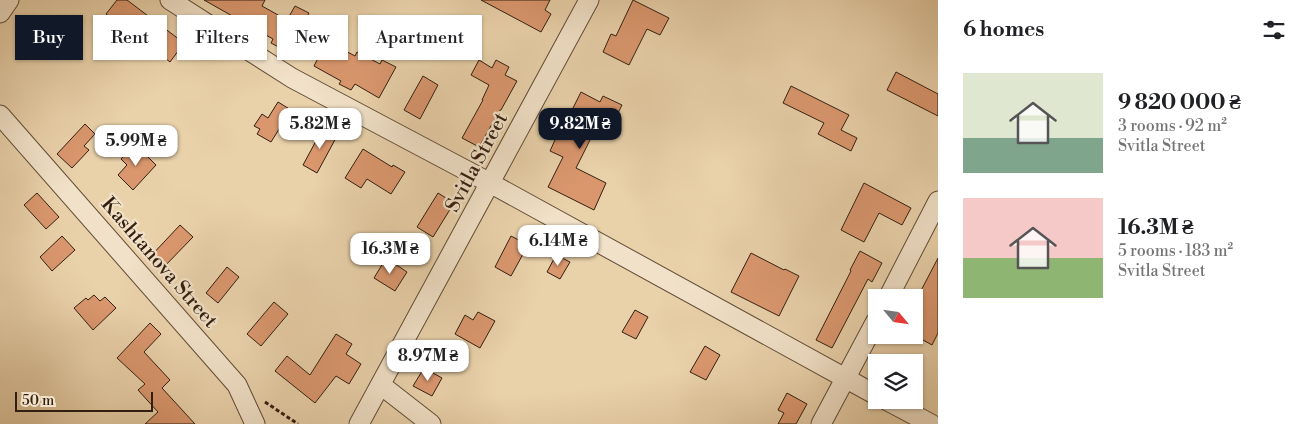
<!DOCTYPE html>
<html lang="en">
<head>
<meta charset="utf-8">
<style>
  body { margin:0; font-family:"Libre Bodoni",serif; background:#f6f6f6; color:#202124; height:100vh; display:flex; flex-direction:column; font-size:19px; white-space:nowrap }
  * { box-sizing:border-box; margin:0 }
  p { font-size:16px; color:#757577 }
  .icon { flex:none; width:28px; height:28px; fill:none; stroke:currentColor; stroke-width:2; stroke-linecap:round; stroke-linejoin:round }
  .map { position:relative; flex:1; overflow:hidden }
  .panel { display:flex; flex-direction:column; background:#fff; width:375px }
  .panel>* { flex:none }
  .guide { position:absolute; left:15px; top:15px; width:475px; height:45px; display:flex; gap:10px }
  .needle { width:32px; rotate:119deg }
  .fabs { position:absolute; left:868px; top:289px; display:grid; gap:10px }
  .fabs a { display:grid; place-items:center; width:55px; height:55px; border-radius:0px; background:#fff; box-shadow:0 1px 4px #0004; font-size:25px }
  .scale { position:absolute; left:15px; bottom:12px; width:138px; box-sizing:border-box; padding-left:5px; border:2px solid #321f10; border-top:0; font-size:14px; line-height:18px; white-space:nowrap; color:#321f10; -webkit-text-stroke:4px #f1e1c8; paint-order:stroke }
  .price { position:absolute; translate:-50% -42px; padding:0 11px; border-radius:10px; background:#fff; color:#222; font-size:16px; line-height:32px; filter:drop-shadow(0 1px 2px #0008) }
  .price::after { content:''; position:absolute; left:50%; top:30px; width:15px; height:11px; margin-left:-8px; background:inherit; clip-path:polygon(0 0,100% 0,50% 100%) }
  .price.current { background:#111827; color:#fff }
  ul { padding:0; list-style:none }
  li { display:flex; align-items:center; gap:15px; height:125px; padding:0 25px }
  li span { display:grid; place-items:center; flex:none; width:140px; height:100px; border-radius:0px; color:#555 }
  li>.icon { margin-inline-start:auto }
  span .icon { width:60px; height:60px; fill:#fffc; stroke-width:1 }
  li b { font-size:21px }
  h2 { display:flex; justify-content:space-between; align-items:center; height:60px; padding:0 25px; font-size:21px }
  .chip { padding:0 18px; border-radius:0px; background:#fff; box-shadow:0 1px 4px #0004; font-size:18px; line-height:45px }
  .chip.current { background:#111827; color:#fff }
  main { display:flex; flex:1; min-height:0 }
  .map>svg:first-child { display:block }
  .building { fill:#da976e; stroke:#321f10 }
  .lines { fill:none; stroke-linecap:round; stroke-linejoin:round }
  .minor-casing { stroke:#604c36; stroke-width:21 }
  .path { stroke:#321f10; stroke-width:3; stroke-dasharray:4 2.5; stroke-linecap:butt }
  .minor { stroke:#f1e1c8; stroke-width:19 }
  .labels { text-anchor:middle; stroke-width:4.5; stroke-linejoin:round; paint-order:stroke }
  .street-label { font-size:20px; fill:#321f10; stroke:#f1e1c8 }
</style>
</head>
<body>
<main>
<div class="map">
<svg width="938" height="424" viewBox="0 0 938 424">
  <rect width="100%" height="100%" fill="#e9d1aa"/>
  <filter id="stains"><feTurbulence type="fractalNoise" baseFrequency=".004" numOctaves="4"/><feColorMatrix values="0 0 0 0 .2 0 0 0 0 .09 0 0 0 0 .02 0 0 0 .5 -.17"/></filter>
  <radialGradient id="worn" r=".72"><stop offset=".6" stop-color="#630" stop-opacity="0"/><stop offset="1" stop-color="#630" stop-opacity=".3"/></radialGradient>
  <path class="building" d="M117 0H127L184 43 170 62 142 40 140 43 121 28 122 27 106 14Z
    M204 0H265L262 6 287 20 295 6 309 13 288 52 271 43 273 39Z
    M481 0H550L545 10 551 14 541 32Z
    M633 0 669 18 660 35 647 29 629 65 603 52 611 34 616 36Z
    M327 41 355 56 357 52 380 64 382 60 396 67 379 98 355 84 351 90 339 84 341 81 314 66Z
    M479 60 492 68 496 60 509 67 505 75 517 81 501 110H500L479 147 462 138 483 100H482L489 85 471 75Z
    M896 72 938 94V116L887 90Z
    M423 76 438 85 420 119 404 110Z
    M791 86 849 115 841 130 857 138 851 151 818 134 824 123 783 103Z
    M581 92 600 102 603 96 622 105 614 121 602 116 576 168 606 183 594 210 548 187 563 157 550 151 559 131 561 132Z
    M278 102 291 110 271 142 257 134 260 129 254 126 262 114 268 118Z
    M85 124 95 134 84 146 89 150 72 168 57 154Z
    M323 128 337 136 317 173 303 165Z
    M135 144 156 165 133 190 118 175 127 165 121 159Z
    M363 149 392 167 393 165 405 172 391 194 367 179 361 188 345 178Z
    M864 183 911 208 902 225 879 213 864 242 841 230Z
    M37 193 59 217 46 229 24 205Z
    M438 193 454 203 433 237 417 227Z
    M180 225 193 237 161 270 149 258Z
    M62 236 75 250 52 271 40 257Z
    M511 236 528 245 511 276 495 267Z
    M860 251 882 263 872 282 868 279 832 348 816 340 851 271 850 270Z
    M751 253 784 270 785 269 799 276 779 316 731 292Z
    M556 255 570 262 560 279 547 272Z
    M386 258 407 272 395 291 374 278Z
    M938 258V333L932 345 914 335V304Z
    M227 267 239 277 218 303 206 293Z
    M94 295 100 301 105 297 116 308 93 330 74 308 86 298 88 300Z
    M274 302 288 314 261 346 247 334Z
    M635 310 648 317 636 339 622 332Z
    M478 312 495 321 480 348 455 334 465 315 473 320Z
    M150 323 161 334 144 352 170 380 162 388 195 424H145L158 412 138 390 145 384 117 358Z
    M336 334 352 344 346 354 361 364 349 384 336 376 315 403 275 371 287 356 310 375Z
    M705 346 720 355 706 380 690 372Z
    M424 368 442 378 432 396 413 386Z
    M787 393 807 404 796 424H778L784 413 778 410Z"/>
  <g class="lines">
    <defs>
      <path id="minor" d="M170 0 292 78 490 183 876 395
        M0 13 9 0
        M0 115 237 385 255 424
        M888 298 938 201
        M381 385 431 424
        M886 400 931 424
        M359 424 589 0
        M821 424 876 321"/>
    </defs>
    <use href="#minor" class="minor-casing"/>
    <path class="path" d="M265 402 298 424"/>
    <use href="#minor" class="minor"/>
  </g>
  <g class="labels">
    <g class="street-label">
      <text transform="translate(476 162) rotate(-62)" y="7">Svitla Street</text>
      <text transform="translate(160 262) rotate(49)" y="7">Kashtanova Street</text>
    </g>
  </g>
  <rect width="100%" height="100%" filter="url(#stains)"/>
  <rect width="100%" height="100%" fill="url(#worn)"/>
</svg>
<div class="fabs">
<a><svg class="needle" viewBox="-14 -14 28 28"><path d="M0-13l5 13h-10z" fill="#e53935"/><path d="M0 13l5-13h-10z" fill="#757577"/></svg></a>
<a><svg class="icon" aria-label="layers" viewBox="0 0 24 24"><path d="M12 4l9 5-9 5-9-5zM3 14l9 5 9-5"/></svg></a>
</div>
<div class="scale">50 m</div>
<b class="price" style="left:320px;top:150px">5.82M ₴</b>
<b class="price current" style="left:580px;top:150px">9.82M ₴</b>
<b class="price" style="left:136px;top:167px">5.99M ₴</b>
<b class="price" style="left:558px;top:267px">6.14M ₴</b>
<b class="price" style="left:390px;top:275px">16.3M ₴</b>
<b class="price" style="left:428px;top:382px">8.97M ₴</b>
<div class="guide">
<a class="chip current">Buy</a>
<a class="chip">Rent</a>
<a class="chip">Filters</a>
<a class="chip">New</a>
<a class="chip">Apartment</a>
</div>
</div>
<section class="panel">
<h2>6 homes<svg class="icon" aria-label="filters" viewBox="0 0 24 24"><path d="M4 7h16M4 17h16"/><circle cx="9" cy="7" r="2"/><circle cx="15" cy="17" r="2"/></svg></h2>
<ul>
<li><span style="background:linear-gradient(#dfe7d0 65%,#7fa58c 0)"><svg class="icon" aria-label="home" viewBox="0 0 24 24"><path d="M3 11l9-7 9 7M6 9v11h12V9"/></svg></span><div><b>9 820 000 ₴</b><p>3 rooms · 92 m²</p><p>Svitla Street</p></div></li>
<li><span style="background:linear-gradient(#f6c9c9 60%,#8fb573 0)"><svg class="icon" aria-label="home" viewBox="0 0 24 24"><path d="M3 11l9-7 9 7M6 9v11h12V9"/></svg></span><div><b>16.3M ₴</b><p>5 rooms · 183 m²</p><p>Svitla Street</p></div></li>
</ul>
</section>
</main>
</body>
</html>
